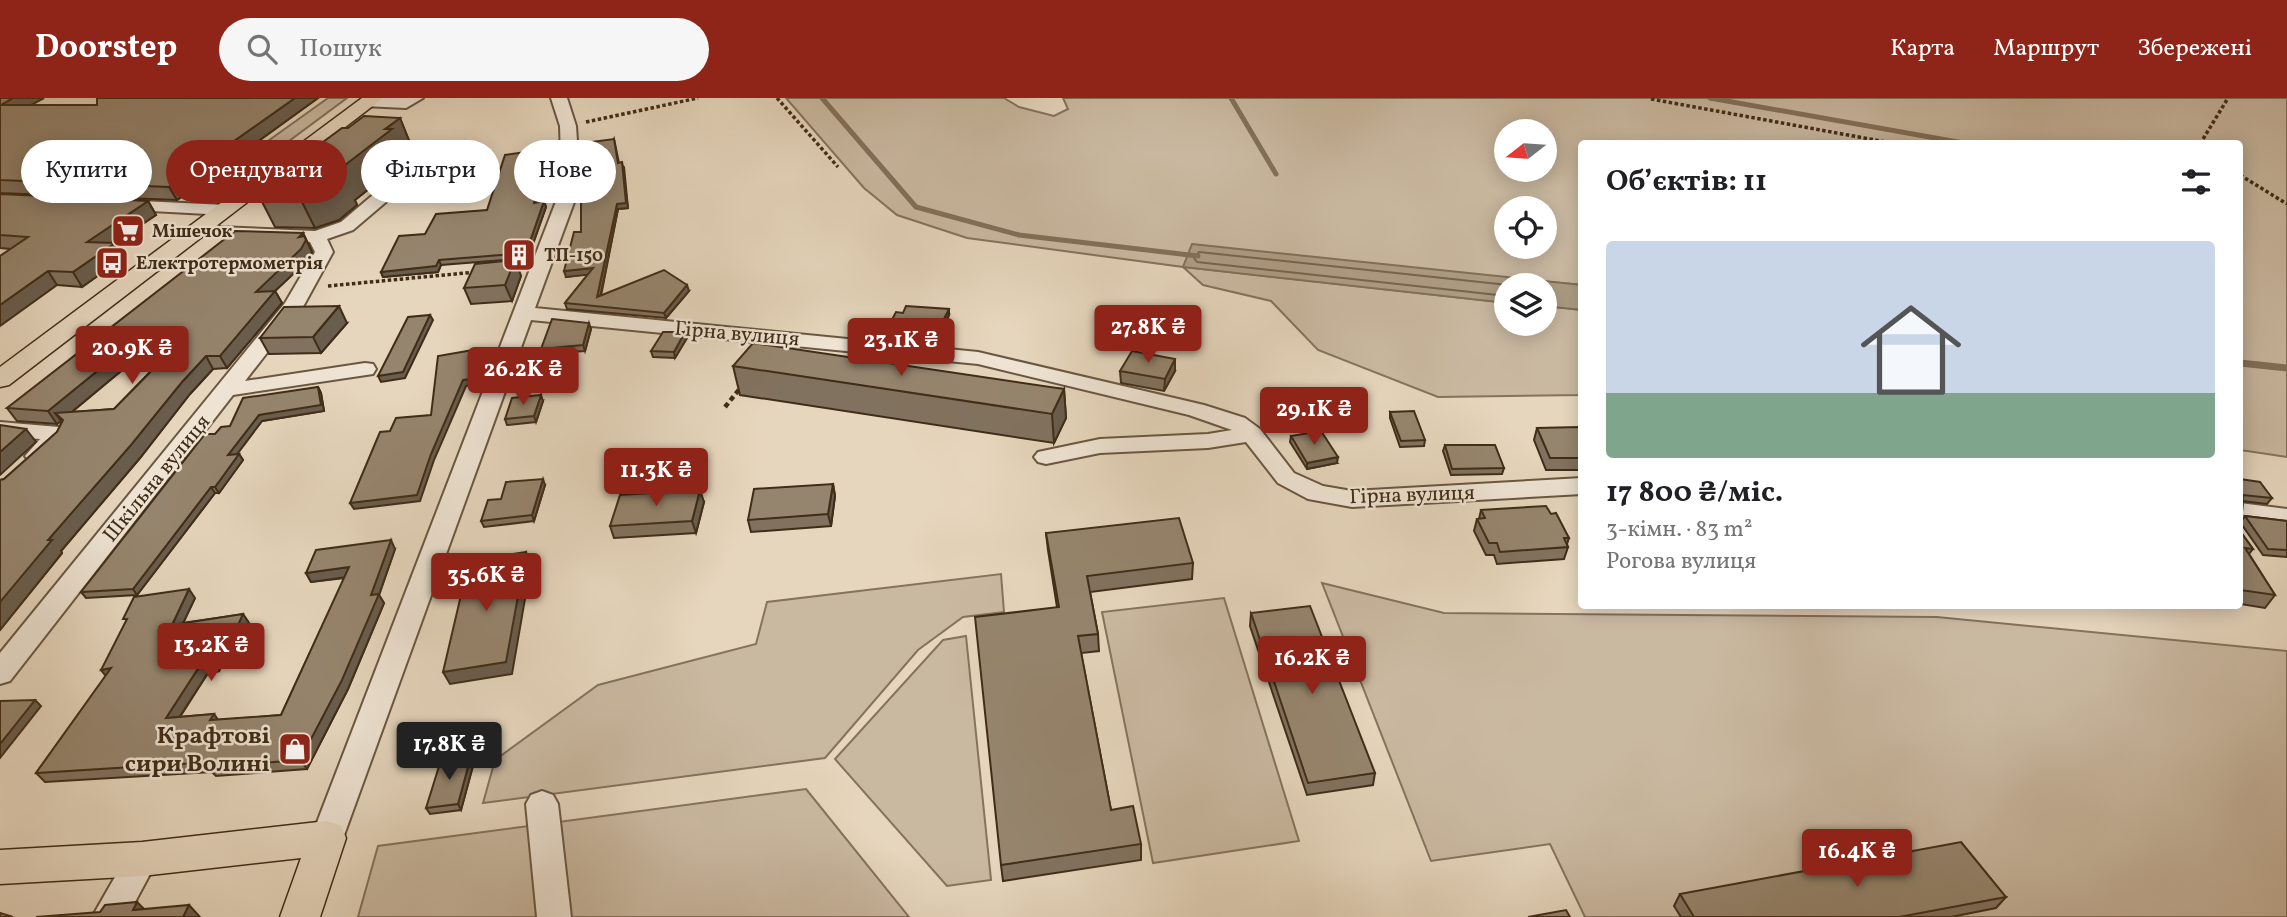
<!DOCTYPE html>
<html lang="uk">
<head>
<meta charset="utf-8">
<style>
  body { margin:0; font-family:Vollkorn,serif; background:#f6f6f6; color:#202124; height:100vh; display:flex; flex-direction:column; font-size:26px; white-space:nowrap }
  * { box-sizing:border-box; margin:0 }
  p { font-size:23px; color:#757577 }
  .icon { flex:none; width:38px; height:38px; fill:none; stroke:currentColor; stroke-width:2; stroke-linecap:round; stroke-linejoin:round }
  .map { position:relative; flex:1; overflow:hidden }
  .sheet { position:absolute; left:1578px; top:42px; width:665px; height:469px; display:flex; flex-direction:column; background:#fff; border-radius:7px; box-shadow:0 4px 18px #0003 }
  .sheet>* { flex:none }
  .banner { position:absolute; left:21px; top:42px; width:665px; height:63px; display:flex; gap:14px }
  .needle { width:46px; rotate:253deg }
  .controls { position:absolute; left:1494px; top:21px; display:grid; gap:14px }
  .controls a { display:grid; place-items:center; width:63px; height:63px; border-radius:50%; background:#fff; box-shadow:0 4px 18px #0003; font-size:35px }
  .price { position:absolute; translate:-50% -60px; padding:0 16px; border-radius:7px; background:#8f2418; color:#fff; font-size:23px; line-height:46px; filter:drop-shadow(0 2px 4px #0008) }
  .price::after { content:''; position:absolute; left:50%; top:42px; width:21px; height:16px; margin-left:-10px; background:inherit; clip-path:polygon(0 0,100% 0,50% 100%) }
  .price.active { background:#222; color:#fff }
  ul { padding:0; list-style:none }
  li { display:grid; align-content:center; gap:14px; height:371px; padding:0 28px }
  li+li { border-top:2px solid #e0e0e0 }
  li span { display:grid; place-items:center; height:217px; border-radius:7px; color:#555 }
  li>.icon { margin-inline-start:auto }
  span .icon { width:126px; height:126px; fill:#fffc; stroke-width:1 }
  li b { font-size:30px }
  h2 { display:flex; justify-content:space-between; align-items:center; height:84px; padding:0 28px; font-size:30px }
  .chip { padding:0 24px; border-radius:32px; background:#fff; box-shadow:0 4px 18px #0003; font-size:24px; line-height:63px }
  .chip.active { background:#8f2418; color:#fff }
  header { display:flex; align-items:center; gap:42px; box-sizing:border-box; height:98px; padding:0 35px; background:#8f2418; color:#fff }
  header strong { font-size:33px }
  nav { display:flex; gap:38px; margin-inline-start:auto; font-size:24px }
  .search { width:490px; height:63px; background:#f6f6f6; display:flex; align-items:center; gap:18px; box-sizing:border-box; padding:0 24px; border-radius:38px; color:#757577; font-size:26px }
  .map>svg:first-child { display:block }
  .green { fill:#cab9a1; stroke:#85735c; stroke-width:2; fill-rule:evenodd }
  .water { fill:#ae9d85; stroke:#827059; stroke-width:2 }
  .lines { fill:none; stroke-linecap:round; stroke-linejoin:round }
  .shore { stroke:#77654e; stroke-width:2 }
  .stream-far1 { stroke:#827059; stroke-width:5 }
  .stream { stroke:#827059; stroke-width:7 }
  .minor-casing { stroke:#6a5741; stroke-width:4 }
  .major-casing { stroke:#402d18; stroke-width:3 }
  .path-far1 { stroke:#402d18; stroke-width:3.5; stroke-dasharray:3.5 2.5; stroke-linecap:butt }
  .path { stroke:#402d18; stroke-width:4.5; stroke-dasharray:5 3.5; stroke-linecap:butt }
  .minor { fill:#efe4d4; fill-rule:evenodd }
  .major { fill:#e6d6bd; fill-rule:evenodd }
  .wall { fill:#81725f; stroke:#402d18; stroke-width:2; fill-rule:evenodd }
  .shaded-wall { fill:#695d4d; stroke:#402d18; stroke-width:2 }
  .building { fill:#96856e; stroke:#402d18; stroke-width:2 }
  .labels { text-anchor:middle; stroke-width:5; stroke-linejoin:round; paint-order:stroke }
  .far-poi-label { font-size:18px; font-weight:bold; fill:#402d18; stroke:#efe4d4; text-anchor:start }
  .street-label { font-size:21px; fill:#402d18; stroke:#efe4d4 }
  .near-poi-label { font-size:24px; font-weight:bold; fill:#402d18; stroke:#efe4d4; text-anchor:end }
</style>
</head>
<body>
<header>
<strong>Doorstep</strong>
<div class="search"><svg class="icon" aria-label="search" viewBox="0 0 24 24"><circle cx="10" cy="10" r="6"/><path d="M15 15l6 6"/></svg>Пошук</div>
<nav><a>Карта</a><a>Маршрут</a><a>Збережені</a></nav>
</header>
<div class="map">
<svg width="2287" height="819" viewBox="0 0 2287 819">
  <rect width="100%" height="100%" fill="#e6d6bd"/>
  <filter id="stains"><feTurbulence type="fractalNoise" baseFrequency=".00286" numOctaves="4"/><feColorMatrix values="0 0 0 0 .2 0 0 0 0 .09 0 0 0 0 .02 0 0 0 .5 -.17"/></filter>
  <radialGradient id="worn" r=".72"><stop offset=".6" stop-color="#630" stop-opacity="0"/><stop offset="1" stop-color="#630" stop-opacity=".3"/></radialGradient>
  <path class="green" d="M328 0H347L289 43 254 53Z
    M786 0H1004L1019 9 1054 18 1068 11 1063 0H2287V359L2240 352V46H1582V187L1403 170 1184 169 1507 205V226H1545V208L1582 212V297L1438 299 1318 252 1271 203 1203 187 1183 169 967 140 897 117 864 90ZM1507 33H1545V72H1507ZM1507 110H1545V149H1507Z
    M1001 476 1004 514 963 519 918 552 825 660 483 705 495 662 598 587 756 546 767 504Z
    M1322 485 1444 515 1937 519 2287 553V819H1585L1550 746 1431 763Z
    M1224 500 1299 743 1153 765 1102 514Z
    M966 538 991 782 947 788 835 661 943 542Z
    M806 691 909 819H358L378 748Z"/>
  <path class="water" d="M1192 146 1582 187V212L1545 208V187H1507V205L1183 169Z"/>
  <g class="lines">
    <path class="shore" d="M1507 198 1197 164 1194 160 1199 154 1508 187"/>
    <path class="stream-far1" d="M822 0 916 109 1019 137 1198 158
      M1231 0 1276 76
      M1710 0 1969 46"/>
    <path class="stream" d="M2240 265 2287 270"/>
    <defs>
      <path id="minor" d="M368 0H423L406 10 363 8 360 5Z
        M551 0H567L576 28 580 88 535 210 978 254 1204 307 1245 320 1260 331 1294 375 1323 388 1352 393 1582 380V396L1352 409 1308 401 1278 385 1246 344 1208 350 1100 355 1046 366 1038 364 1034 359 1038 354 1100 341 1208 336 1232 332 1189 317 978 266 531 222 343 740 338 750 327 754 316 750 311 740 562 88 560 28Z
        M427 55 435 60 433 64 353 132 327 141 333 154 304 207 245 283 365 265 373 266 376 271 373 276 233 297 10 583 0 586V555L285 205 315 154 310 144 199 137 190 132 193 128 315 133 341 124 421 56Z
        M120 102 226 107 235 112 226 117 114 111 111 107Z
        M0 324 59 329 67 331 70 336C61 350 47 368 29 363L25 358 40 341 0 338Z
        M2240 405 2287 411V427L2240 421Z
        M542 693 553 697 558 706 571 819H537L526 706 531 697Z
        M142 747 153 751 158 761 127 819H92L131 751Z"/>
      <path id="major" d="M362 0H383L9 287 0 289V269Z
        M327 723 341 728 346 740 320 819H280L301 760 142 778 0 786V752L142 744Z"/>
    </defs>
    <use href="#minor" class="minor-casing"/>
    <use href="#major" class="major-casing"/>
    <path class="path-far1" d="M777 0 838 69
      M1651 1 1897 46
      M586 24 698 0
      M2200 46 2228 0
      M2240 77 2287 106
      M328 188 476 174"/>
    <path class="path" d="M725 309 742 288"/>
    <use href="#minor" class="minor"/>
    <use href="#major" class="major"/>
  </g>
  <path class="wall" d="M0 0 31 7H97V0H318L177 102 0 95Z
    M400 20 412 50 403 58 405 62 355 102 357 107 339 122 315 130 275 129 258 96 286 75 285 72 348 30Z
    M614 41 619 65 624 69 628 110 618 111 601 198 689 193 666 220 567 211 565 205 588 176 566 179 597 84Z
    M543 57V62H546L548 67 537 104 544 103 546 109 528 160 441 167 438 174 383 179 381 174 425 136 487 112Z
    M0 96 148 103 156 117 114 145 124 159 82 189 57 187 11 151 0 150Z
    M303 135 312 154 307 163 275 193 282 205 227 270 213 271 190 296 140 360 61 453 62 455 0 532V382L4 381 57 334 62 324 61 323 57 326 17 323 7 310ZM152 272 114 311 72 314 121 273Z
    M515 162 521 178 512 203 471 206 464 190Z
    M949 217 935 247 906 244 905 240 887 238 886 233Z
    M347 225 321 255 269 256 260 240Z
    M591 231 585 253 543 256 541 251Z
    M687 240 675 260 653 259 651 253Z
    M733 268 1064 291 1066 320 1054 345 740 297Z
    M1120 273H1175L1164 293 1121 285Z
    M318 289 321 295 324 313 262 323 236 356H239L243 362 219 395H215L137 497 86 500 81 494 215 336Z
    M1299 295 1337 316 1336 322 1305 324 1299 301Z
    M543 303 536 324 507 327 505 321Z
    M1390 314 1425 342 1424 348 1400 349 1390 320Z
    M1537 330 1582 333V372H1546L1534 342Z
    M1291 338 1337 365 1307 371 1290 344Z
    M1445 347 1504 370 1502 376 1451 377 1443 353Z
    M2240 381 2272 400 2267 406 2243 403 2242 414 2240 417Z
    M833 386 835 398 831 428 751 434 748 422Z
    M545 387 534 423 484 429 481 423 501 401Z
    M704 404 696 435 614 440 610 428Z
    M1481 412 1551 416 1569 440 1567 446 1568 449 1564 461 1497 466 1494 457H1486L1474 433 1477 421H1479Z
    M2245 418 2287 423V459L2263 457 2240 424Z
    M2240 433 2253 451 2249 456 2275 497 2265 510 2240 506Z
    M1046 435 1193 465 1192 481 1090 494 1098 536 1099 553 1081 555 1111 712 1141 746V762L1003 783 1001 767 1057 509 1048 452Z
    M395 451 379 497 384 505 348 591 307 671 216 678 212 674 45 684 36 675 106 578 195 500 183 525 243 516 249 525 239 550 227 552 219 573 208 575 180 619 214 616 218 622 281 617 345 480 311 484 306 475Z
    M1251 515 1375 675 1373 687 1307 697 1250 528Z
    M471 658 474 664 461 712 430 716 426 710Z
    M1680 796 2006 799 1996 810 1951 819H1681L1674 808Z"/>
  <path class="shaded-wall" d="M13 0H44L9 19 1 7Z
    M295 0H318L177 102 169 89Z
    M400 20 412 50 403 58 405 62 355 102 357 107 339 122 315 130 299 98Z
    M546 62 548 67 536 110 534 105Z
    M622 64 628 110 618 111 599 205 597 199 617 106Z
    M148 103 156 117 95 158 87 144Z
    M544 103 546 109 528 160 526 155Z
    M303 135 312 154 307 163 275 193 282 205 227 270 220 258 256 194Z
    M115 145 124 159 82 189 73 174Z
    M439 162 441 167 438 174 383 179 381 174Z
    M515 162 521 178 512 203 505 187Z
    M593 170 595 176 566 179 564 173Z
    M48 173 57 187 0 228V207Z
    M687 187 689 193 666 220 664 215Z
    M339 208 347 225 321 255 313 239Z
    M949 211V217L935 247 934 241Z
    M430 217 433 222 405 280 381 284 378 278Z
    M589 225 591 231 585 253 583 247Z
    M685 234 687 240 675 260 674 254Z
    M473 252 476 258 474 286 466 288 434 362 420 403 354 411 350 405 431 356Z
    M206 258 213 271 190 296 140 360 61 453 62 455 0 532V504L48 442 182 284Z
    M112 261 121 273 63 321 55 315 61 323 57 326 48 313Z
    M1175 261V273L1164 293 1165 281Z
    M318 289 321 295 324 313 262 323 232 363 228 357 259 317Z
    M1064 291 1066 320 1054 345 1052 316Z
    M541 297 543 303 536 324 534 318Z
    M26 331 36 344 0 377V354Z
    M239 356 243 362 219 395 215 389Z
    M1338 359 1337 365 1307 371V365Z
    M543 381 545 387 534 423 532 417Z
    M833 386 835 398 831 428 828 416Z
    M211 389 215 395 137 497 133 491Z
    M700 392 704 404 696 435 692 423Z
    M391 442 395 451 379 497 384 505 348 591 307 671 300 662 371 497Z
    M526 454 531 466 512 576 450 586 443 574Z
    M349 469 355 478 311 484 306 475Z
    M189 491 195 500 178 536 172 527Z
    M243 516 249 525 239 550 227 552 219 573 208 575 173 629 166 620 201 566Z
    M111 570 108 581 101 572Z
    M35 602 41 608 0 660V646Z
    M214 616 220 625 210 622Z
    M471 658 474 664 461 712 458 706Z
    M137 804 152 819 133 812Z
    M189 807 200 819H183Z"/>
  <path class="building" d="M0 0H13L1 7H97V0H295L169 89 0 82Z
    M364 18 400 20 385 31H392L336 74H343L324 89 299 98 258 96 291 72H285L342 30H348Z
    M614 41 618 65 622 64 626 105 617 106 597 199 664 172 687 187 664 215 565 205 593 170 564 173 574 134H581V86L597 84 591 44Z
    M541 52 542 62H546L534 105 544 103 526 155 439 162 436 168 381 174 399 138 425 136 436 116 487 112 505 57Z
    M0 96 148 103 87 144 115 145 73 174 48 173 0 207V158L28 139 0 137Z
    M235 133 303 135 299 139 304 138 306 142 301 151 256 194 275 193 220 258H206L182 284 131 347 48 442H52L0 504V382L4 381 57 334 63 322 55 315 114 311 165 259 112 261 48 313 7 310Z
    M515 162 505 187 464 190 475 166Z
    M339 208 313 239 260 240 284 209Z
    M906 208 949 211 934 241 905 238 907 234 886 233 896 214 903 215Z
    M430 217 403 274 378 278 408 219Z
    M552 221 589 225 583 247 541 251Z
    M663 234H685L674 254 651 253Z
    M753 245 1064 291 1052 316 733 268Z
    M473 252 472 281 463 282 431 356 417 397 350 405 380 334 390 333 396 320 431 317 438 258Z
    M1132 253 1175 261 1165 281 1120 273Z
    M318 289 321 307 259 317 228 357 239 356 215 389H211L133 491 81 494 205 336H215L221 329 230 328 243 300Z
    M1330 294 1337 316 1306 318 1299 295Z
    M541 297 534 318 505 321 512 300Z
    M1414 313 1425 342 1401 343 1390 314Z
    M0 327 26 331 0 354Z
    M1580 329 1582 333V360H1550L1537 330Z
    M1321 333 1338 359 1307 365 1291 338Z
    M1445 347H1495L1504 370 1452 371Z
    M543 381 532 417 481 423 488 402 501 401 506 384Z
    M2240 381 2260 384 2272 400 2243 397 2242 414 2240 411Z
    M833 386 828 416 748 422 754 391Z
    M700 392 692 423 610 428 620 397Z
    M1546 408 1551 416 1556 415 1569 440H1564L1568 449 1500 454 1497 445H1489L1477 421 1485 420 1481 412Z
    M2245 418 2287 423V452L2268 451Z
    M1179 420 1193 465 1087 478 1098 536 1078 538 1111 712 1133 708 1141 746 1001 767 975 519 1059 509 1046 435Z
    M2240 433 2253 451 2245 450 2275 497 2240 492Z
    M391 442 371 497 379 496 342 582 300 662 209 669 212 664 36 675 111 570 101 572 127 521H123L134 499 189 491 172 527 243 516 232 541 221 543 212 564 201 566 166 620 214 616 210 622 281 617 349 469 306 475 316 452Z
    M526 454 506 564 443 574 469 463Z
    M1310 508 1375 675 1308 685 1251 515Z
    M35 602 0 646V603Z
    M471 658 458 706 426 710 441 662Z
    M1961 744 2006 799 1899 819H1694L1680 796Z
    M137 804 133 812 189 807 183 819H36L100 814 105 807Z
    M1566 812 1570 819H1528Z
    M0 815 13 819H0Z"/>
  <defs>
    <symbol id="supermarket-square" viewBox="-11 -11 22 22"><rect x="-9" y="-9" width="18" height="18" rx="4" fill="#8f2418" stroke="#efe4d4"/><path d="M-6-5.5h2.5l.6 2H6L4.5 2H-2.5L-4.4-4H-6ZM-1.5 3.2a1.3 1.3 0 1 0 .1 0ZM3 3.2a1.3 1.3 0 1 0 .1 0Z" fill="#fff"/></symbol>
    <symbol id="building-square" viewBox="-11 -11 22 22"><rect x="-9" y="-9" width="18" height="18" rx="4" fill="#8f2418" stroke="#efe4d4"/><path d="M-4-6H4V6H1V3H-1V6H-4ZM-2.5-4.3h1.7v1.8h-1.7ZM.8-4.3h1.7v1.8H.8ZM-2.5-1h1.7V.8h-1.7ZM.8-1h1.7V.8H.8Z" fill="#fff"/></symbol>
    <symbol id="bus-square" viewBox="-11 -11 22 22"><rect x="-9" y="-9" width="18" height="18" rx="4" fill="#8f2418" stroke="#efe4d4"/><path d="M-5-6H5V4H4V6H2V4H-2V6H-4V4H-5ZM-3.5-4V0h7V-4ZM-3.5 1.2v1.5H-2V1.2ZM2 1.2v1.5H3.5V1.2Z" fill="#fff"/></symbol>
    <symbol id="shop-square" viewBox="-11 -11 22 22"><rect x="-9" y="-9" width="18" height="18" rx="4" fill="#8f2418" stroke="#efe4d4"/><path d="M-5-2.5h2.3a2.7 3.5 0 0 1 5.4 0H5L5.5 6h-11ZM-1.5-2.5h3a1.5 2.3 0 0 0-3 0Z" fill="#fff"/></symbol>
  </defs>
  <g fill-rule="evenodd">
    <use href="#supermarket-square" x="109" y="114" width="38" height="38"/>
    <use href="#building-square" x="500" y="138" width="38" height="38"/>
    <use href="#bus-square" x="93" y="146" width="38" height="38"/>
    <use href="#shop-square" x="276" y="632" width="38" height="38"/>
  </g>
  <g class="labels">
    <g class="far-poi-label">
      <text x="152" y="139">Мішечок</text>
      <text x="544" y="163">ТП-150</text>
      <text x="136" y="171">Електротермометрія</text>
    </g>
    <g class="street-label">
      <text transform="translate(737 235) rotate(5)" y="7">Гірна вулиця</text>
      <text transform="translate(156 380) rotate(-51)" y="7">Шкільна вулиця</text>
      <text transform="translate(1412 396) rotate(-2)" y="7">Гірна вулиця</text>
    </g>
    <g class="near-poi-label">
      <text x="270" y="645">Крафтові<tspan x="270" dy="28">сири Волині</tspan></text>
    </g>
  </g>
  <rect width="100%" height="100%" filter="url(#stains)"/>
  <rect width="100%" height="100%" fill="url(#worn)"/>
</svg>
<div class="controls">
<a><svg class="needle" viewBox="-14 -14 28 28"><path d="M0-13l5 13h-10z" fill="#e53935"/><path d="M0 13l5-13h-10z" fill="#757577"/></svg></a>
<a><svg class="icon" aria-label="locate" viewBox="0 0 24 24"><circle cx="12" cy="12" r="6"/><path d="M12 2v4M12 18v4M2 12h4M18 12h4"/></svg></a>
<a><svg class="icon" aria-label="layers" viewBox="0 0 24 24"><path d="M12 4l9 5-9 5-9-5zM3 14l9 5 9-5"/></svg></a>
</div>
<b class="price" style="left:1148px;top:267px">27.8K ₴</b>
<b class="price" style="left:901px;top:280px">23.1K ₴</b>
<b class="price" style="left:132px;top:288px">20.9K ₴</b>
<b class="price" style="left:523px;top:309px">26.2K ₴</b>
<b class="price" style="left:1314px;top:349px">29.1K ₴</b>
<b class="price" style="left:656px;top:410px">11.3K ₴</b>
<b class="price" style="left:486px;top:515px">35.6K ₴</b>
<b class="price" style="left:211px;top:585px">13.2K ₴</b>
<b class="price" style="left:1312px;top:598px">16.2K ₴</b>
<b class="price active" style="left:449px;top:684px">17.8K ₴</b>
<b class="price" style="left:1857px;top:791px">16.4K ₴</b>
<div class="banner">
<a class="chip">Купити</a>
<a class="chip active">Орендувати</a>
<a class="chip">Фільтри</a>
<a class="chip">Нове</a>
</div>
<section class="sheet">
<h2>Об’єктів: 11<svg class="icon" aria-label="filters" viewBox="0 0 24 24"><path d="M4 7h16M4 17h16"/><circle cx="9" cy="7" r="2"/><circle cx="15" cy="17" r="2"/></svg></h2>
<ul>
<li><span style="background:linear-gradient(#c9d6e8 70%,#7fa58c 0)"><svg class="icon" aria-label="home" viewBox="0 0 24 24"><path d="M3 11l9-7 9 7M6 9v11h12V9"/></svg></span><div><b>17 800 ₴/міс.</b><p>3-кімн. · 83 m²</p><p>Рогова вулиця</p></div></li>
</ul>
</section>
</div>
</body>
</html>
